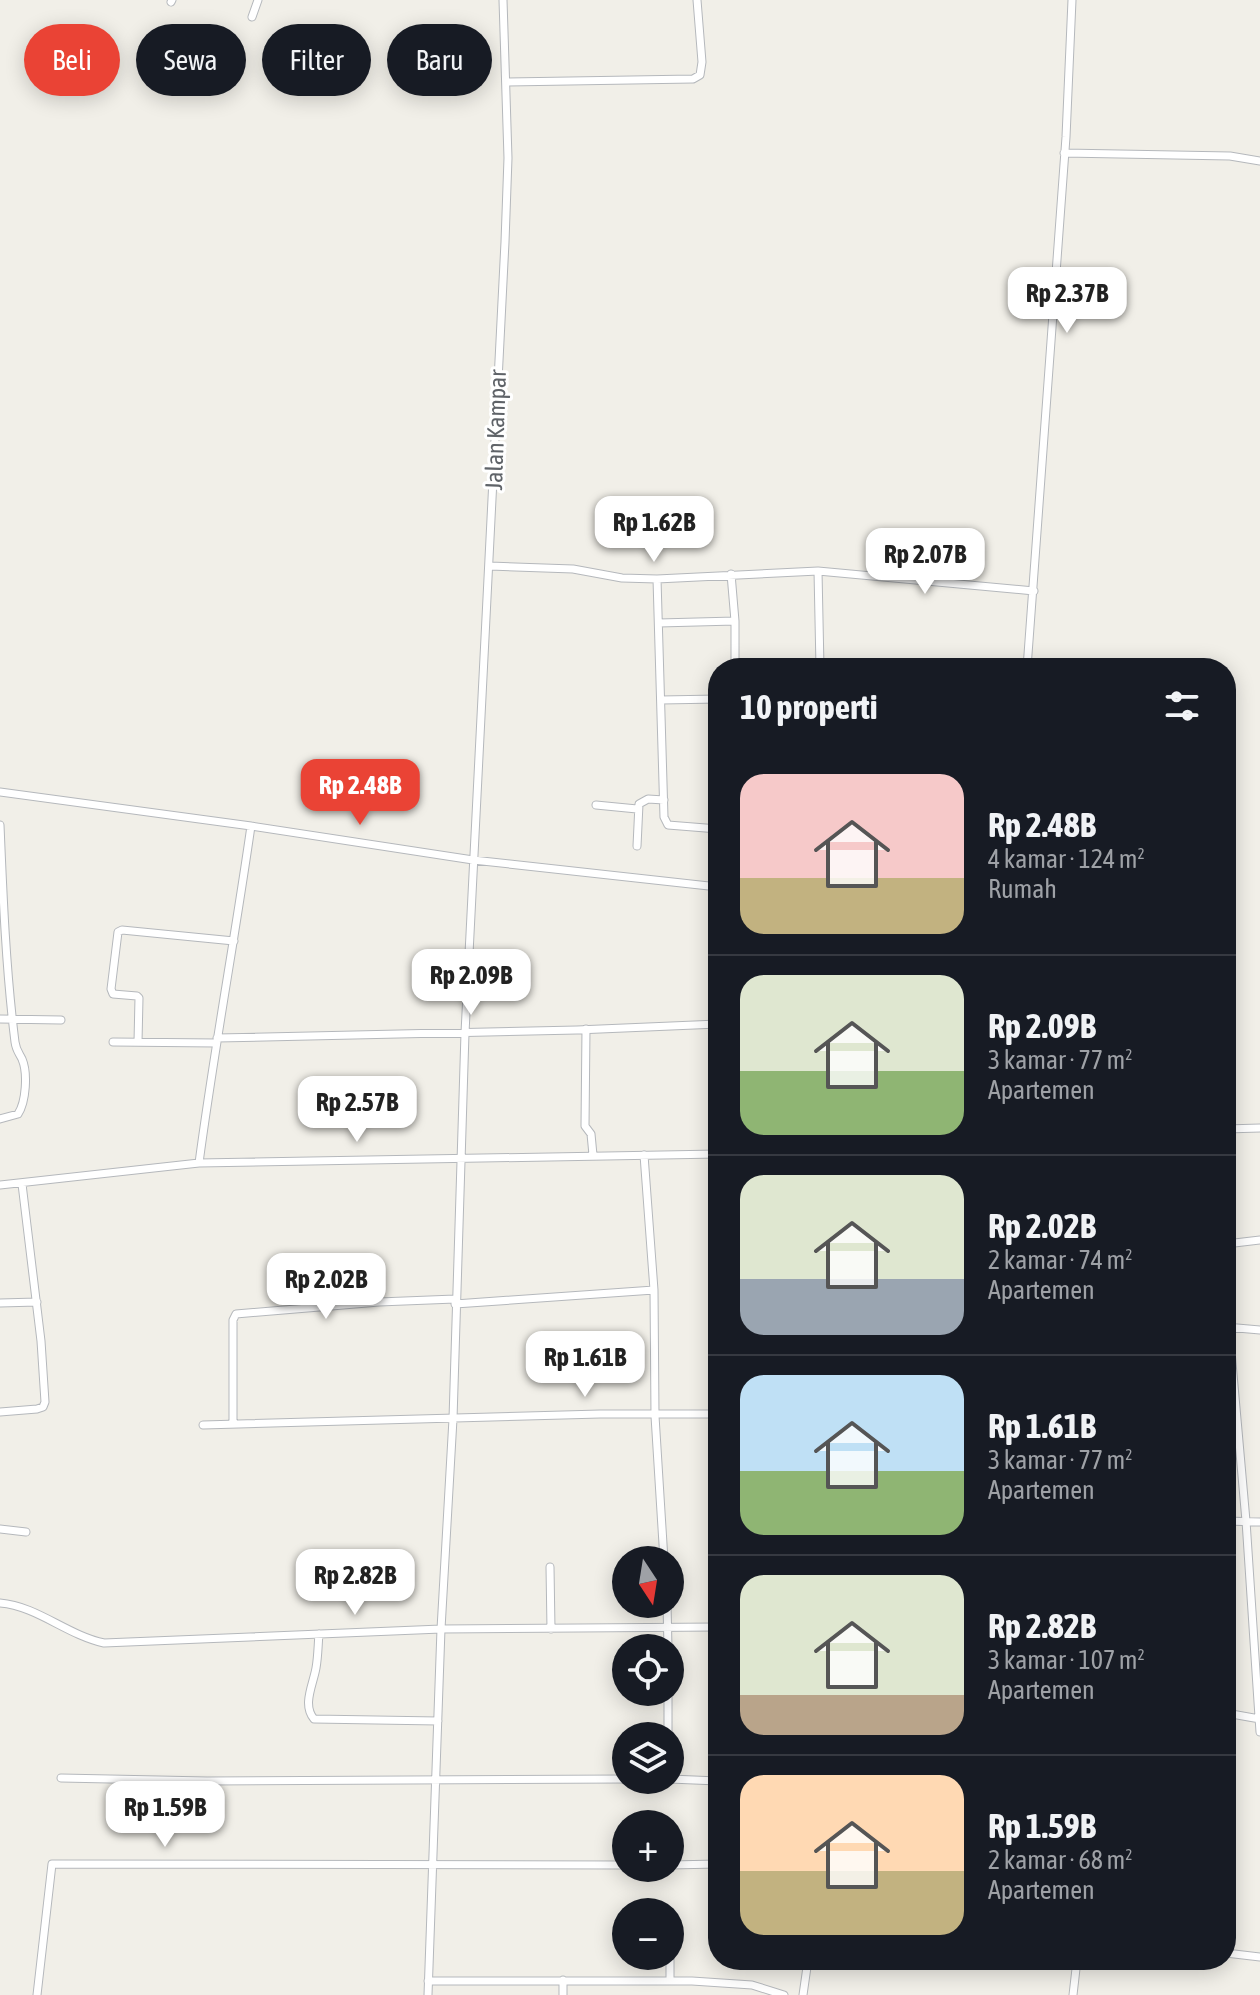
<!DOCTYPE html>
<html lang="id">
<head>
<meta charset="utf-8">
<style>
  body { margin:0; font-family:"Asap Condensed",sans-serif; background:#20242c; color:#f1f3f6; height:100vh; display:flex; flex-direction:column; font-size:30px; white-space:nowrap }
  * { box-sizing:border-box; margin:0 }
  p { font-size:26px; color:#9ea1a6 }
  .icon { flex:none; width:44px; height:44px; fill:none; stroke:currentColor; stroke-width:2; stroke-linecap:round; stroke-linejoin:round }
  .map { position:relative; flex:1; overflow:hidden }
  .panel { position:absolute; left:708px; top:658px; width:528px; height:1312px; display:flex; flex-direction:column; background:#171b24; border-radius:32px; box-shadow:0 4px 20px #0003 }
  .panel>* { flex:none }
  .banner { position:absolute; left:24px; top:24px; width:564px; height:72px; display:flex; gap:16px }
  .needle { width:52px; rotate:168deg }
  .controls { position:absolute; left:612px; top:1546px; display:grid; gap:16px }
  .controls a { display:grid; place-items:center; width:72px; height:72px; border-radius:50%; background:#171b24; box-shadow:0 4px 20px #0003; font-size:40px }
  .price { position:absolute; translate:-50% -68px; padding:0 18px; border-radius:16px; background:#fff; color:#222; font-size:26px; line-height:52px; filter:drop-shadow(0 2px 4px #0008) }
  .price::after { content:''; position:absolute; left:50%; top:48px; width:24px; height:18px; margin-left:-12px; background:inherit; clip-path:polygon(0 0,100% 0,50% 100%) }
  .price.selected { background:#ea4335; color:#fff }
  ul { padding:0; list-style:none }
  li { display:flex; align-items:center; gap:24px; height:200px; padding:0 32px }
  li+li { border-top:2px solid #363941 }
  li span { display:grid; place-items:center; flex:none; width:224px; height:160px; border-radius:24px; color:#555 }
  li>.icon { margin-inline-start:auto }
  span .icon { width:96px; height:96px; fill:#fffc; stroke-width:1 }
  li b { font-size:34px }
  h2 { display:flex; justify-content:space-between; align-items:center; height:96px; padding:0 32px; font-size:34px }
  .tag { padding:0 28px; border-radius:36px; background:#171b24; box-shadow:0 4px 20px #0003; font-size:28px; line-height:72px }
  .tag.selected { background:#ea4335; color:#fff }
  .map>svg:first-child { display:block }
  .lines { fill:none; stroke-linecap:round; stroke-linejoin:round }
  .minor-casing { stroke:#b5b8bc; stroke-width:9 }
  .minor { stroke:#fff; stroke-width:7 }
  .labels { text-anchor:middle; stroke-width:6; stroke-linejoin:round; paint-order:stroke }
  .street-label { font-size:24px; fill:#5f6368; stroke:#fff }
</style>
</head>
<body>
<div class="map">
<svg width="1260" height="1995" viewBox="0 0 1260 1995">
  <rect width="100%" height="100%" fill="#f1efe8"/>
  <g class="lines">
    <defs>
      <path id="minor" d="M171 2 172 0
        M252 17 258 0
        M507 82 693 79 700 75 702 62 697 0
        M1064 153 1230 156 1260 161
        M490 566 573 569 622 578 657 579 818 571 1034 591
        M818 571 820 668
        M731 574 735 621V668
        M657 579 664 817 668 825 718 829
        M659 623 735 621
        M1027 668 1066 137 1072 0
        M661 700 718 699
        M0 792 251 826 473 860 718 887
        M596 805 637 809
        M0 825C3 898 6 970 15 1042 16 1050 19 1053 22 1059 28 1073 26 1102 18 1114L0 1119
        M637 846 639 804 648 799 664 800
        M0 1019 61 1020
        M586 1029 585 1126 591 1134 593 1155
        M217 1038 577 1030 718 1024
        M113 1042 216 1043
        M138 1042 139 998 137 996 113 994 111 989 118 932 122 930 234 941
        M1226 1129 1260 1128
        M644 1155 654 1290 655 1416 664 1560
        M199 1163C214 1050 235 938 251 826
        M0 1185 199 1163 718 1154
        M1226 1244 1260 1240
        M1226 1295 1246 1521 1260 1732
        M0 1303 37 1302
        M455 1304 654 1290
        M1226 1327 1260 1330
        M0 1412 37 1409 43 1407 45 1402 41 1341 22 1184
        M233 1424V1320L236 1314 379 1302 455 1299
        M203 1425 600 1414H718
        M1226 1521 1260 1522
        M0 1529 26 1532
        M550 1567 551 1629
        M0 1603C37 1606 67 1635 104 1643L441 1629 718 1627
        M667 1604 668 1648
        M319 1634C318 1645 318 1657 316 1668 313 1685 302 1705 314 1719L438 1721
        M1226 1713 1260 1719
        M668 1736V1692
        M61 1778 207 1781 626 1779
        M670 1779 718 1781
        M670 1865 718 1864
        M1226 1953 1260 1957
        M670 1980V1956
        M428 1981H692L752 1985 784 1995
        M37 1995 52 1864 626 1865
        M428 1995 441 1629 453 1419 465 1033 505 242 508 158 503 0
        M563 1995V1980
        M803 1995 808 1960
        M1073 1995 1077 1960"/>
    </defs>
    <use href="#minor" class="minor-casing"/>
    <use href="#minor" class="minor"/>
  </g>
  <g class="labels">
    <g class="street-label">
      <text transform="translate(496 430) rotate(-88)" y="8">Jalan Kampar</text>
    </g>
  </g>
</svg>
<div class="controls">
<a><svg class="needle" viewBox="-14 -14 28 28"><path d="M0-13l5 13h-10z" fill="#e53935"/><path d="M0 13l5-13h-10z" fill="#9ea1a6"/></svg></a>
<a><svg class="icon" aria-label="locate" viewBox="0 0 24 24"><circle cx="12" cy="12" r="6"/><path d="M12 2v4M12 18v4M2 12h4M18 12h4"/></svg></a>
<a><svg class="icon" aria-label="layers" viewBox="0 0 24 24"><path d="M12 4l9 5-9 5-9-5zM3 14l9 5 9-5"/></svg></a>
<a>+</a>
<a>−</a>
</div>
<b class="price" style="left:1067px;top:335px">Rp 2.37B</b>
<b class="price" style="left:654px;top:564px">Rp 1.62B</b>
<b class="price" style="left:925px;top:596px">Rp 2.07B</b>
<b class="price selected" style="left:360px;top:827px">Rp 2.48B</b>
<b class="price" style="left:471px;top:1017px">Rp 2.09B</b>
<b class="price" style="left:357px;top:1144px">Rp 2.57B</b>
<b class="price" style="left:326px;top:1321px">Rp 2.02B</b>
<b class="price" style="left:585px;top:1399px">Rp 1.61B</b>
<b class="price" style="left:355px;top:1617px">Rp 2.82B</b>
<b class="price" style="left:165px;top:1849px">Rp 1.59B</b>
<div class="banner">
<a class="tag selected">Beli</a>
<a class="tag">Sewa</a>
<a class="tag">Filter</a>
<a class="tag">Baru</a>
</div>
<section class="panel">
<h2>10 properti<svg class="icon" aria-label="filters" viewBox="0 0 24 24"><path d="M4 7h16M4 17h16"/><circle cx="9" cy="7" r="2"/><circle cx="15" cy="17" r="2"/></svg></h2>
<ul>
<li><span style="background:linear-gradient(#f6c9c9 65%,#c2b280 0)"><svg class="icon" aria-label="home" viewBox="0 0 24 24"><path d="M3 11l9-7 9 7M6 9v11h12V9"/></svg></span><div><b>Rp 2.48B</b><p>4 kamar · 124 m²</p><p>Rumah</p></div></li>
<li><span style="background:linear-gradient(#dfe7d0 60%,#8fb573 0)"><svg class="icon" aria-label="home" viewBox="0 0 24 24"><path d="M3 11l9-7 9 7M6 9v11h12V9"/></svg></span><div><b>Rp 2.09B</b><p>3 kamar · 77 m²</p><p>Apartemen</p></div></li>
<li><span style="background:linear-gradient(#dfe7d0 65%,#9aa5b1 0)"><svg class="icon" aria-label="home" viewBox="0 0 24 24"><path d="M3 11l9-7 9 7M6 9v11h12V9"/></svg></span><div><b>Rp 2.02B</b><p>2 kamar · 74 m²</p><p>Apartemen</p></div></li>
<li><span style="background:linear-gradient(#bfe0f5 60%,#8fb573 0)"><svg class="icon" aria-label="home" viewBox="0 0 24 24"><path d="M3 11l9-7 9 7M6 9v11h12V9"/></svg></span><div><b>Rp 1.61B</b><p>3 kamar · 77 m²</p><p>Apartemen</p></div></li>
<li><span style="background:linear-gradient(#dfe7d0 75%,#b9a48a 0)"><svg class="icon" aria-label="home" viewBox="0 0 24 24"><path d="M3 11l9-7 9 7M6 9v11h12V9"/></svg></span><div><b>Rp 2.82B</b><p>3 kamar · 107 m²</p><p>Apartemen</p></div></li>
<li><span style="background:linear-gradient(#ffd9b3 60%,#c2b280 0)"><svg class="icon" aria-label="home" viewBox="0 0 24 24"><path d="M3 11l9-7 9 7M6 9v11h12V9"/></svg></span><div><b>Rp 1.59B</b><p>2 kamar · 68 m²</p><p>Apartemen</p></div></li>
</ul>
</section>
</div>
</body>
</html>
